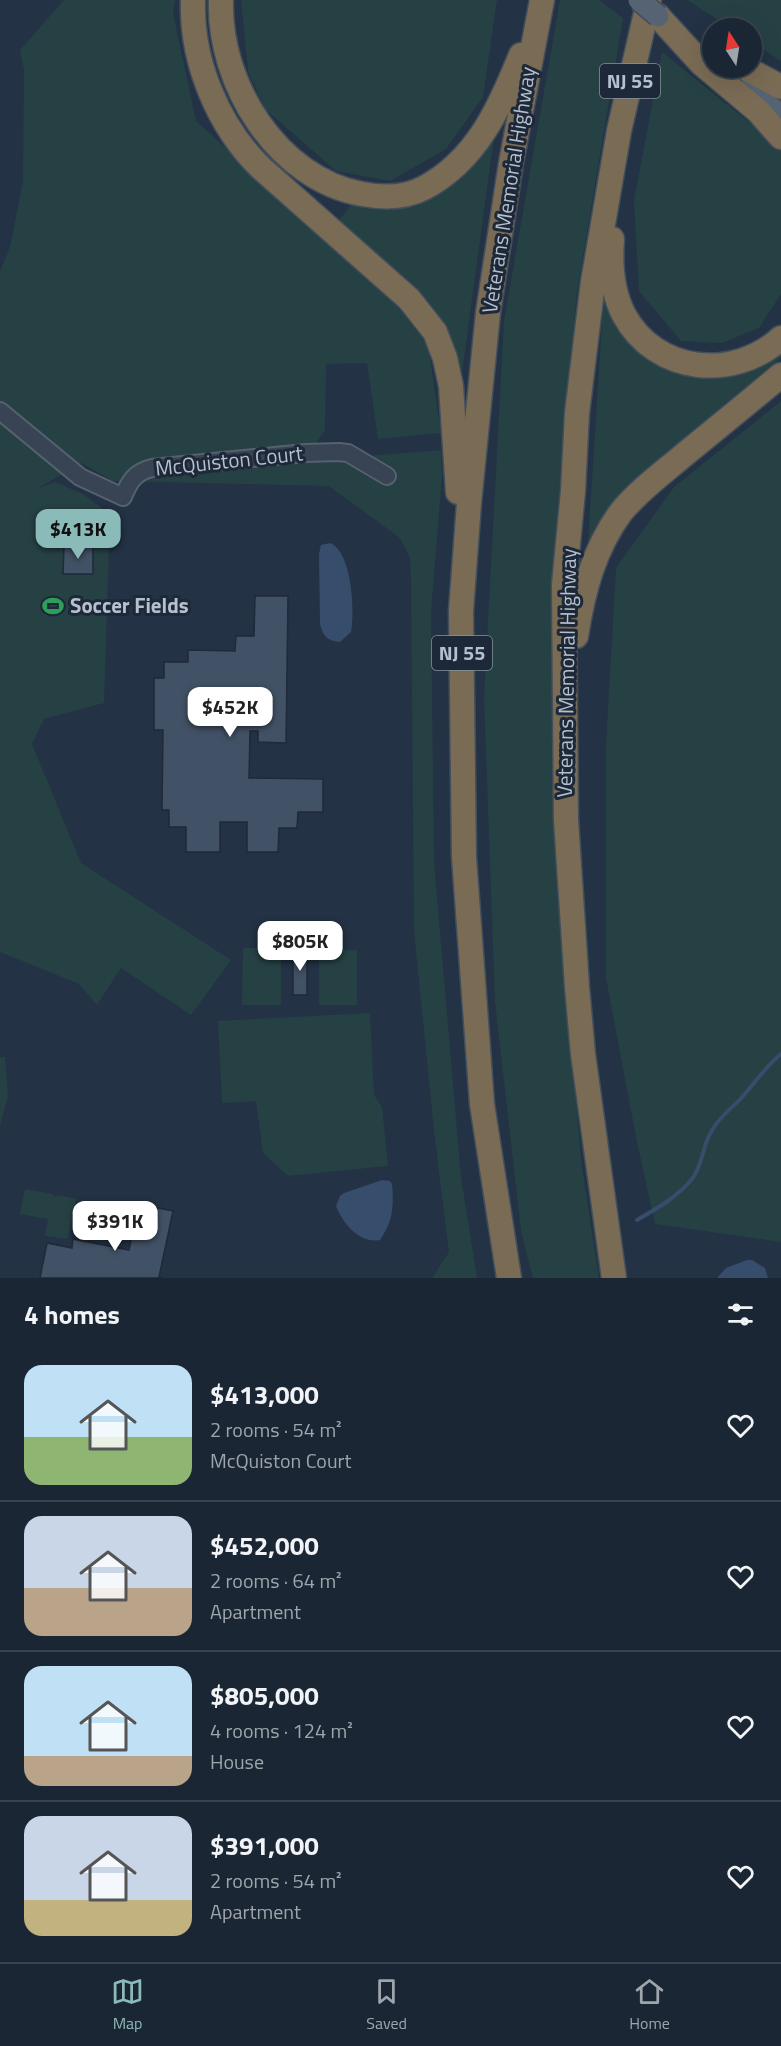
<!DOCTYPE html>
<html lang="en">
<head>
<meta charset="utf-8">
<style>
  body { margin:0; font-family:"Titillium Web",sans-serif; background:#232e3b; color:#f1f3f6; height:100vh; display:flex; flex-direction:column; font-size:22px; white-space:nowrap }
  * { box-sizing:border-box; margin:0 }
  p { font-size:20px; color:#9fa5ac }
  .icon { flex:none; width:33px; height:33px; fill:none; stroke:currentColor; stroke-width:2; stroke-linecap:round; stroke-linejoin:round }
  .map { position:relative; height:1278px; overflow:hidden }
  .sheet { display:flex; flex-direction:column; background:#1a2633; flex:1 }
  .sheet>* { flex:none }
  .needle { width:39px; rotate:348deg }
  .tools { position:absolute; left:702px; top:18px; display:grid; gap:12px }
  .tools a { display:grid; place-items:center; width:60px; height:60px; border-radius:50%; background:#1a2633; box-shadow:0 6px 24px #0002,0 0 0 2px #38434e; font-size:30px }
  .price { position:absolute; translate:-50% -51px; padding:0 14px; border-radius:12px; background:#fff; color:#222; font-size:20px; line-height:39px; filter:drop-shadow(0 2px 3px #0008) }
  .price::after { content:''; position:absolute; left:50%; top:36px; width:18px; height:14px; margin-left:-9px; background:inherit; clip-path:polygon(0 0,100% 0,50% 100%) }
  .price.selected { background:#8bbbb9; color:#111 }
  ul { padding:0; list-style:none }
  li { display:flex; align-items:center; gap:18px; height:150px; padding:0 24px }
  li+li { border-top:2px solid #38434e }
  li span { display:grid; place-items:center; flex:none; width:168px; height:120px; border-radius:18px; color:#555 }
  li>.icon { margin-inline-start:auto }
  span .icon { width:72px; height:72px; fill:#fffc; stroke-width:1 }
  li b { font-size:26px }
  h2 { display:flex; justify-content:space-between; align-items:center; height:72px; padding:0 24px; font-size:26px }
  .tabs { display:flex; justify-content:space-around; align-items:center; height:84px; border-top:2px solid #38434e; background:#1a2633; font-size:16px; color:#9fa5ac }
  .tabs a { display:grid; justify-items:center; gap:3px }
  .tabs .selected { color:#8bbbb9 }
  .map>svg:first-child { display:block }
  .green { fill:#264144 }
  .water { fill:#364d6c }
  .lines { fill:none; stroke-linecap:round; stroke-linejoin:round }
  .stream { stroke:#364d6c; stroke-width:4 }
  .building { fill:#425266; stroke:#1f2a3a; stroke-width:1.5 }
  .minor-casing { stroke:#566170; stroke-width:20 }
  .major-casing { stroke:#424c5c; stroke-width:24 }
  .highway-casing { stroke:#434e5d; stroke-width:27 }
  .minor { stroke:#384353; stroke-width:16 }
  .major { stroke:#566373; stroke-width:21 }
  .highway { stroke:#7a6b54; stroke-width:24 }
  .major-bridge-casing { stroke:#424c5c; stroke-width:24; stroke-linecap:butt }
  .major-bridge { stroke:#566373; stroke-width:21 }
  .labels { text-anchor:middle; stroke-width:6; stroke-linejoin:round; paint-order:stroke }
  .shield { fill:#1d2838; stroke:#8792a0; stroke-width:1.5 }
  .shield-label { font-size:20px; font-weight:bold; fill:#b5bfcd }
  .street-label { font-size:21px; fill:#b5bfcd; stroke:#1d2838 }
  .poi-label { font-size:21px; font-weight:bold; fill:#b5bfcd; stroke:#1d2838; text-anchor:start }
</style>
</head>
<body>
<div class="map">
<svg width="781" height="1278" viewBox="0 0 781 1278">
  <rect width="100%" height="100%" fill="#233244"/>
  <path class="green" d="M64 0H175L173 13 196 121 388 294 428 345 441 433 378 439 367 363 326 364 325 430 314 446 201 469 441 450 442 476 431 612 434 862 461 1177 477 1278H432L449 1252 434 1131 414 931 411 578 410 558 400 538 329 486 113 481 82 463 37 489 55 482 83 494 110 514 104 703 44 719 32 744 81 863 231 960 191 1015 121 968 97 1005 79 984 0 952V271L10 247 23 181 24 70 20 50Z
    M241 0H497L483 97 446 149 390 181 336 171 265 109 248 71Z
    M560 0H599L623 18 577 292 554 552 552 780 564 959 581 1160 599 1278H533L521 1231 495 1002 484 697 504 321Z
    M687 0H781V61L752 42V28H731Z
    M662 52 781 148V294L759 328 722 343 681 341 639 291 634 200Z
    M494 137 460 388 440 319 336 224 350 206H411Z
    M604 292 648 356 707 378 752 363 781 340V358L657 463 588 542Z
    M781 401V1242L655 1224 636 1137 606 978V745L616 568 674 487Z
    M243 948H281V1005H242Z
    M319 950H357V1005H319Z
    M370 1013 374 1095 382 1107 388 1166 288 1176 263 1153 256 1101 222 1103 218 1021Z
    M0 1057H5L8 1096 0 1126Z
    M25 1189 53 1194V1198L58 1195 76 1199 68 1239 45 1236 48 1219 20 1214Z"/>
  <path class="water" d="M330 543C352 551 355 612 351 632L340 642C327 641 323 636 320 624L319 554 321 545Z
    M382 1180 390 1181 392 1184C394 1207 393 1221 380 1240 360 1244 343 1224 336 1206L340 1196 344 1193Z
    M747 1260H752L765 1268 768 1278H717L726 1268Z"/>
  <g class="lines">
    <path class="stream" d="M637 1220C658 1208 677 1197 692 1179 703 1165 702 1147 711 1132 719 1116 733 1108 744 1095 757 1080 766 1066 781 1054"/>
  </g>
  <path class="building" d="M64 546H93V574H63Z
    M255 596H288L286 743 258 742V731H250L249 778 323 779V812H298L297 828H279L278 852H247V822H220V852H186V827H169V810H162L163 730H154V678H164V662H188V650L235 651 236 636H254Z
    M293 950H307V995H293Z
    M138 1204 173 1211 159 1277 164 1278H40L47 1243 72 1248 73 1239 129 1250Z"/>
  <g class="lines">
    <defs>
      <path id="minor" d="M0 411 80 477 123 497C129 482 135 472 152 468L305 453 339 452 348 453 387 476"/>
      <path id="major" d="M748 89 781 115"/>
      <path id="highway" d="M193 0C191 61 218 126 261 168L409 299 435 332 445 358 451 386 458 492
        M221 0C218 83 277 179 362 194 383 198 405 198 424 188 477 160 500 107 521 55
        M658 16 701 63 758 111 781 137
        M745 68 781 87
        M612 239C610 264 612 292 624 315 656 374 734 381 781 338
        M576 636C583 591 594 549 621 512 639 490 664 472 685 454 717 428 749 402 781 375
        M509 1278 482 1104 464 857 461 611 469 503 488 313 511 163 542 0
        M614 1278 583 1054 577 987 566 820 564 585 573 491 577 413 593 282 619 131 649 0"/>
    </defs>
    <use href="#minor" class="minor-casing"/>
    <use href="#major" class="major-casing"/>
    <use href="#highway" class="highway-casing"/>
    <use href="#minor" class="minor"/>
    <use href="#major" class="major"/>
    <use href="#highway" class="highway"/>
    <defs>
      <path id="major-bridge" d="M639 0 658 16"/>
    </defs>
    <use href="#major-bridge" class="major-bridge-casing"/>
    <use href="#major-bridge" class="major-bridge"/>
  </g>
  <defs>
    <symbol id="stadium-bare" viewBox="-9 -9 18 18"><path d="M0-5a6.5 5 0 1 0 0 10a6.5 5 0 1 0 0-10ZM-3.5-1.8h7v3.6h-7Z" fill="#2e9e5b" stroke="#1d2838" stroke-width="2.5" paint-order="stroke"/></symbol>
  </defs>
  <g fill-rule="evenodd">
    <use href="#stadium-bare" x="38" y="591" width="30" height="30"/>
  </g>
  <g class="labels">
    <g class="shield">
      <rect x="600" y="64" width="60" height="34" rx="4.5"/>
      <rect x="432" y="636" width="60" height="34" rx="4.5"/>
    </g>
    <g class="shield-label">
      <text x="630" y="88">NJ 55</text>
      <text x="462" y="660">NJ 55</text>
    </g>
    <g class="street-label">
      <text transform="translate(509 190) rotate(-81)" y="7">Veterans Memorial Highway</text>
      <text transform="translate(229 461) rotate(-6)" y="7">McQuiston Court</text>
      <text transform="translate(567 673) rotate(-89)" y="7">Veterans Memorial Highway</text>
    </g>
    <g class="poi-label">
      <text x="70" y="613">Soccer Fields</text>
    </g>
  </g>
</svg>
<div class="tools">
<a><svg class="needle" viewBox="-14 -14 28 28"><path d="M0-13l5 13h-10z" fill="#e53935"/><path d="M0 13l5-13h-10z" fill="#9fa5ac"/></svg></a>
</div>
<b class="price selected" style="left:78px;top:560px">$413K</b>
<b class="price" style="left:230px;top:738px">$452K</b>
<b class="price" style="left:300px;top:972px">$805K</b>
<b class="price" style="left:115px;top:1252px">$391K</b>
</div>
<section class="sheet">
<h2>4 homes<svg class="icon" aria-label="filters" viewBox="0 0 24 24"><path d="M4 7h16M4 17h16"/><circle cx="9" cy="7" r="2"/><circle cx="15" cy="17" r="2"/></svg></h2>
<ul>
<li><span style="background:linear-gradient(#bfe0f5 60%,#8fb573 0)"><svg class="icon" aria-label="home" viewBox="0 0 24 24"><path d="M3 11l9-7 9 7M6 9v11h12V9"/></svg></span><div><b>$413,000</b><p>2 rooms · 54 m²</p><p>McQuiston Court</p></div><svg class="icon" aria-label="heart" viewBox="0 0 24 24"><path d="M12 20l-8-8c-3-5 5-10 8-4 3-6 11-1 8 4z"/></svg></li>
<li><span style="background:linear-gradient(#c9d6e8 60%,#b9a48a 0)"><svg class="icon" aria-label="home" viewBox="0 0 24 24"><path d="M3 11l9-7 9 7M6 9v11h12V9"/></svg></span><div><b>$452,000</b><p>2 rooms · 64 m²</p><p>Apartment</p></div><svg class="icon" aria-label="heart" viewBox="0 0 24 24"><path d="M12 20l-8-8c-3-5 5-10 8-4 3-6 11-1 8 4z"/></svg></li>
<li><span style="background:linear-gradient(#bfe0f5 75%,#b9a48a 0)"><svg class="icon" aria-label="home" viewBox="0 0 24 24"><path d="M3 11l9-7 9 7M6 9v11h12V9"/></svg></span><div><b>$805,000</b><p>4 rooms · 124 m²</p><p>House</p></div><svg class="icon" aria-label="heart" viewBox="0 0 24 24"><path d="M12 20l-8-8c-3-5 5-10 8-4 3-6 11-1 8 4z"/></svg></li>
<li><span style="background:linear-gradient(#c9d6e8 70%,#c2b280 0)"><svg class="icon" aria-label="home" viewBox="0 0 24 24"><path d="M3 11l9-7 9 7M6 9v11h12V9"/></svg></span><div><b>$391,000</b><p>2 rooms · 54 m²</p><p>Apartment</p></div><svg class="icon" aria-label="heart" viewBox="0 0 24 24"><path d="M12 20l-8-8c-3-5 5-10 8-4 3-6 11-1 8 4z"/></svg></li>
</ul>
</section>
<nav class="tabs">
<a class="selected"><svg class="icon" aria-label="map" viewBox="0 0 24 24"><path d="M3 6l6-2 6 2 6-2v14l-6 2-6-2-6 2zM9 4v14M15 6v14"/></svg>Map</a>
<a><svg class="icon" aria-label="saved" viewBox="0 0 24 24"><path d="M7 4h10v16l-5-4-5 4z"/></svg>Saved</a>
<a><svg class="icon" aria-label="home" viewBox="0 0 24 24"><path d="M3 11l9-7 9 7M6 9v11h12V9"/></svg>Home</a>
</nav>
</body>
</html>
